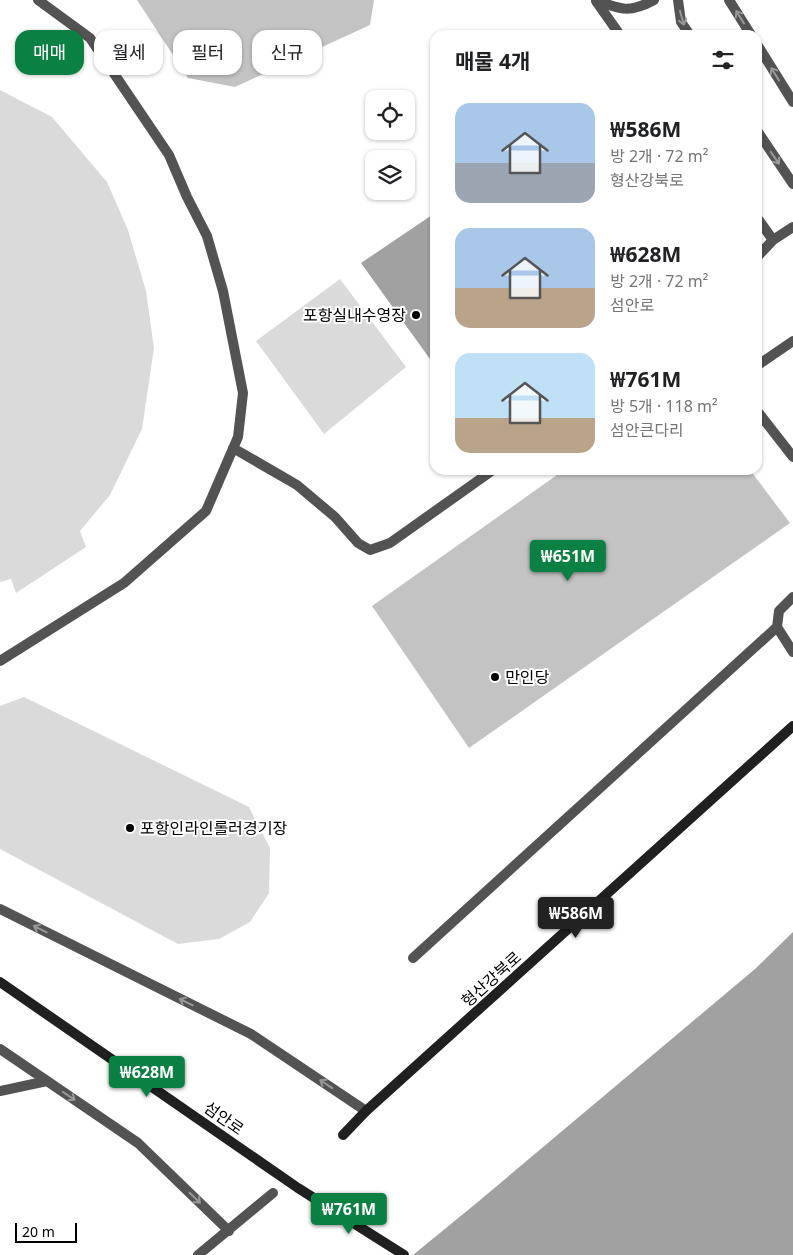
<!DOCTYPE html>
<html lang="ko">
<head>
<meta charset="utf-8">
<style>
  body { margin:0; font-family:"Noto Sans","Noto Sans KR",sans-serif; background:#f2f2f2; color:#202124; height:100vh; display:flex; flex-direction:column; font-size:19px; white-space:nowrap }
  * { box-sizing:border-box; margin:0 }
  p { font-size:16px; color:#757577 }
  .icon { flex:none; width:28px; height:28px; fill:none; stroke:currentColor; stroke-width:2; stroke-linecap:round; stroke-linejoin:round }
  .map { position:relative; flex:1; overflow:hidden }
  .sheet { position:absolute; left:430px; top:30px; width:332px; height:445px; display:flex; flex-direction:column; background:#fff; border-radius:15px; box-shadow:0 1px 4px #0004 }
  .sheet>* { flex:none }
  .banner { position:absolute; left:15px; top:30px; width:340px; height:45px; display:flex; gap:10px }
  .tools { position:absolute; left:365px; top:90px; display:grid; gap:10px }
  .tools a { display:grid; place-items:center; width:50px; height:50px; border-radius:10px; background:#fff; box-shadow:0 1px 4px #0004; font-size:25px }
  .scale { position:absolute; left:15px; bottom:12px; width:62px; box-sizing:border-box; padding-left:5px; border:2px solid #000; border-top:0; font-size:14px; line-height:18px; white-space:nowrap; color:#000; -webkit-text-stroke:4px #fff; paint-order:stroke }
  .price { position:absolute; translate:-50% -42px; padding:0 11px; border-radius:5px; background:#0b8043; color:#fff; font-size:16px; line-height:32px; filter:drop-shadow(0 1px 2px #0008) }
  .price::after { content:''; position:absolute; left:50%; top:30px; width:15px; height:11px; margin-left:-8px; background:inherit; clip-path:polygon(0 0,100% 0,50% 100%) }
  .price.on { background:#222; color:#fff }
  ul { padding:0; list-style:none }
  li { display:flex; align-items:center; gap:15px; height:125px; padding:0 25px }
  li span { display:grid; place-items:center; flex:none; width:140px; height:100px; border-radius:15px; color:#555 }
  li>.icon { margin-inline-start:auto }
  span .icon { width:60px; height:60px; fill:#fffc; stroke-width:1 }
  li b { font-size:21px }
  h2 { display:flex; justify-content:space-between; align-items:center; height:60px; padding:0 25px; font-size:21px }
  .chip { padding:0 18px; border-radius:15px; background:#fff; box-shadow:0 1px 4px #0004; font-size:18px; line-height:45px }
  .chip.on { background:#0b8043; color:#fff }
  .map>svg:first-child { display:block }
  .green { fill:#dadada }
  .water { fill:#a1a1a1 }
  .building { fill:#c3c3c3 }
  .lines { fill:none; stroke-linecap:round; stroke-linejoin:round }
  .lane { stroke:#535353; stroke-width:10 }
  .secondary { stroke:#202020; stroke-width:10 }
  .oneway { stroke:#989898 }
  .poi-dot { fill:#000; stroke:#fff; stroke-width:2 }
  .labels { text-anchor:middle; stroke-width:4; stroke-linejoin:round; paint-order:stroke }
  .poi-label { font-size:16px; fill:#000; stroke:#fff; text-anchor:start }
  .street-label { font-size:16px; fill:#000; stroke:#fff }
</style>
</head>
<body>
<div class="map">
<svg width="793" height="1255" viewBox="0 0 793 1255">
  <rect width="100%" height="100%" fill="#fff"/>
  <path class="green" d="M0 90 52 117 107 182 128 230 146 291 154 348 142 429 110 495 80 531 86 547 16 593 11 579 0 582Z
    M340 279 406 367 324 434 256 341Z
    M24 697 249 807 270 848 269 893 250 922 219 939 178 944 0 849V706Z"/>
  <path class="water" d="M435 213V366L361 263Z
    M793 932V1255H413L479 1201 755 969Z"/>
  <path class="building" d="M137 0H374L370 25 235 87 188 78Z
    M564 470H750L790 523 469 748 372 606Z"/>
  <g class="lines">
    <path class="lane" d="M596 0C621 10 630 13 654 0
      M678 0 681 22 690 35
      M729 0 751 35
      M596 1 620 35
      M758 46 793 102
      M758 132 793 184
      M758 219 773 240
      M758 256 773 240 793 227
      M758 365 793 341
      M758 412 793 457
      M233 448 297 485 335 517 358 543 370 550 390 543 493 470
      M793 597 779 611 777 627 793 652
      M0 661 124 583 206 511 238 437 243 393 223 291 207 236 187 197 169 155 90 38 38 0
      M0 909 251 1034 366 1111
      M413 958 777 627
      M0 1049 138 1143 229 1231
      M0 1091 47 1081
      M198 1255 273 1193"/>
    <path class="secondary" d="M0 982 298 1188 404 1255
      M343 1135 366 1111 793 726"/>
  </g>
  <defs><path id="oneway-shaft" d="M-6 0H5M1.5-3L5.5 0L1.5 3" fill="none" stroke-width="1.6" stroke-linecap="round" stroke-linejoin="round" transform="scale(1.25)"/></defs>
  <g class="oneway">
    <use href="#oneway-shaft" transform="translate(740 17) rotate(-122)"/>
    <use href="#oneway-shaft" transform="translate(682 18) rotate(74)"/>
    <use href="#oneway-shaft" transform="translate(775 74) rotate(-122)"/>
    <use href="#oneway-shaft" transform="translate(775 158) rotate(55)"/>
    <use href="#oneway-shaft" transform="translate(40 929) rotate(-153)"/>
    <use href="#oneway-shaft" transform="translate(186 1002) rotate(-154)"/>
    <use href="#oneway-shaft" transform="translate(326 1084) rotate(-146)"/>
    <use href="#oneway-shaft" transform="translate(69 1096) rotate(34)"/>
    <use href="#oneway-shaft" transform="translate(195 1198) rotate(44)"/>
  </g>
  <g class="poi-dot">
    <circle cx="416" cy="315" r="5"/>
    <circle cx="495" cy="677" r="5"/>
    <circle cx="130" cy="828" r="5"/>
  </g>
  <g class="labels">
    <g class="poi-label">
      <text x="406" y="321" text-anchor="end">포항실내수영장</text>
      <text x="505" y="683">만인당</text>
      <text x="140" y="834">포항인라인롤러경기장</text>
    </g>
    <g class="street-label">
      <text transform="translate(491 979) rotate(-42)" y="6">형산강북로</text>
      <text transform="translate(224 1118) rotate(35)" y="6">섬안로</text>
    </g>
  </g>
</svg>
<div class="tools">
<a><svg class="icon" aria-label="locate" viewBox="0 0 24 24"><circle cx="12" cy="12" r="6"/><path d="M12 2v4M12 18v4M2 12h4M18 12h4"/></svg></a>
<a><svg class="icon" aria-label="layers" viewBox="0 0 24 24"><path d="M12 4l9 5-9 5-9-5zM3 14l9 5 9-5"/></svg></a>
</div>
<div class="scale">20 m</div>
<b class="price" style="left:568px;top:582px">₩651M</b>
<b class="price on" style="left:576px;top:939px">₩586M</b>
<b class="price" style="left:147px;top:1098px">₩628M</b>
<b class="price" style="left:349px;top:1235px">₩761M</b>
<div class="banner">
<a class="chip on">매매</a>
<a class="chip">월세</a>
<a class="chip">필터</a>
<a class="chip">신규</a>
</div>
<section class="sheet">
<h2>매물 4개<svg class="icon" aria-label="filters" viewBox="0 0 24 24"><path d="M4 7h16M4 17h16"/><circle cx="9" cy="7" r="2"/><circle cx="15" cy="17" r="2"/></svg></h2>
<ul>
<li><span style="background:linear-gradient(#a9c7e8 60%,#9aa5b1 0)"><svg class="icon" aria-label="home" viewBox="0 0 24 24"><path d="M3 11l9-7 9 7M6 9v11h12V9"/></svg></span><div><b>₩586M</b><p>방 2개 · 72 m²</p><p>형산강북로</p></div></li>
<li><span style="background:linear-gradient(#a9c7e8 60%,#b9a48a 0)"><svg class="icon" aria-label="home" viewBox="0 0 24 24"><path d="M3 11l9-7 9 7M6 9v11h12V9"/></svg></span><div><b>₩628M</b><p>방 2개 · 72 m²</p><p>섬안로</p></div></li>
<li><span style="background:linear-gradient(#bfe0f5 65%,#b9a48a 0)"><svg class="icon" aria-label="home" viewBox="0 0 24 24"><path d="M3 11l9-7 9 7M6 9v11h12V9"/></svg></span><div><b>₩761M</b><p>방 5개 · 118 m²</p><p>섬안큰다리</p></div></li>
</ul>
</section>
</div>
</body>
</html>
